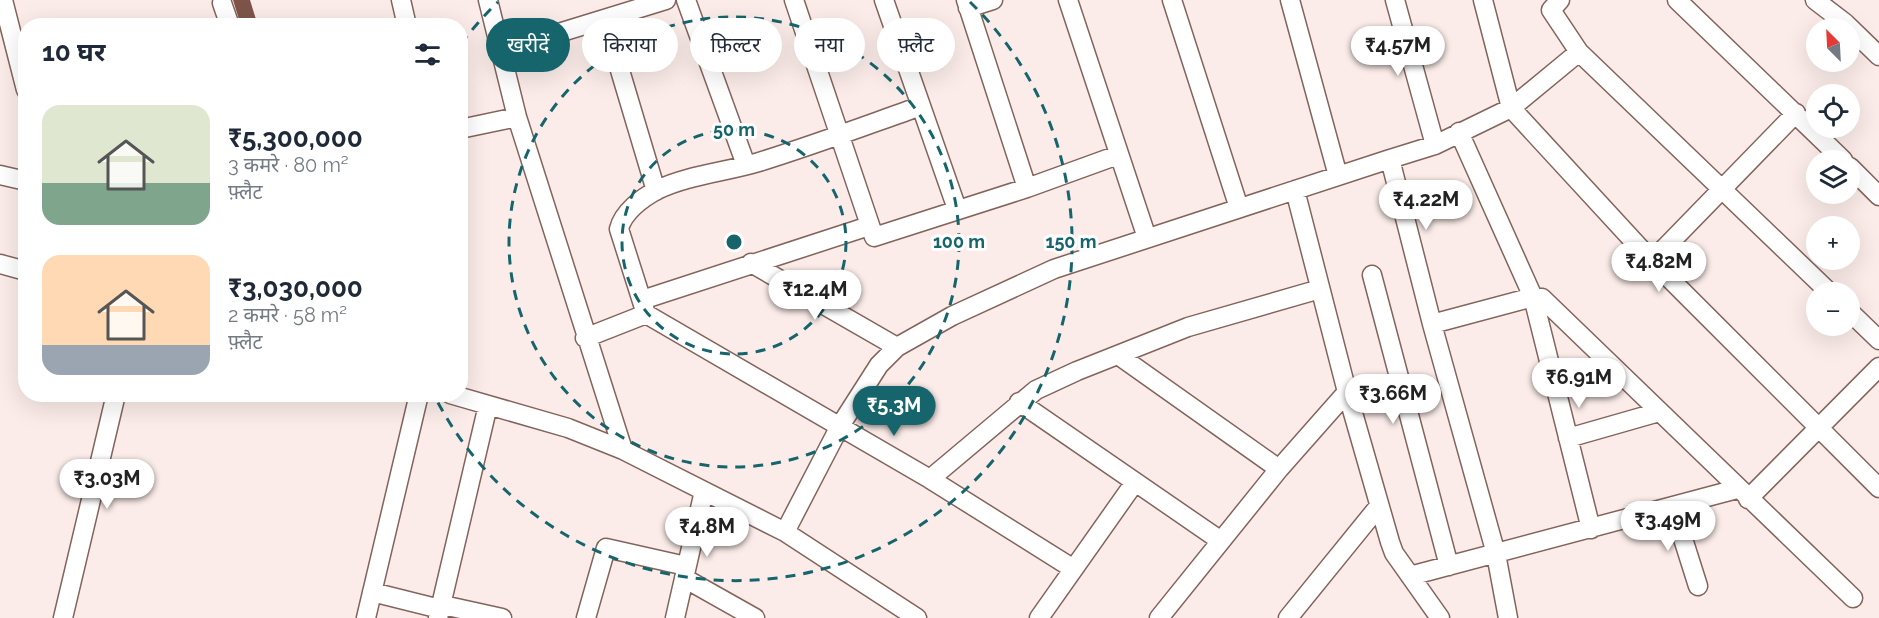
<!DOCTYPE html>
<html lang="hi">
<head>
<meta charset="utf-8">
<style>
  body { margin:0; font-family:Raleway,"Noto Sans Devanagari",sans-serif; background:#f2f2f3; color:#1f2937; height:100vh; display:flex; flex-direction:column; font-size:22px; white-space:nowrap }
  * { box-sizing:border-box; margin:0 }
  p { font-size:20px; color:#747a83 }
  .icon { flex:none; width:33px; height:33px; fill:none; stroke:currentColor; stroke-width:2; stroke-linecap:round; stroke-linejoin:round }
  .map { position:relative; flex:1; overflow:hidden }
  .details { position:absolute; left:18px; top:18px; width:450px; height:384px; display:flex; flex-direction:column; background:#fff; border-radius:24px; box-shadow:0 6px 24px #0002 }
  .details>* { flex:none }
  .top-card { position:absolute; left:486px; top:18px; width:570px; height:54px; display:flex; gap:12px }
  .needle { width:39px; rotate:336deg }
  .buttons { position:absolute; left:1806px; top:18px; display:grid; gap:12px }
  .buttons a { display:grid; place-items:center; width:54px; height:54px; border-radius:50%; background:#fff; box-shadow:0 6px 24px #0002; font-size:30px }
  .price { position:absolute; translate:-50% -51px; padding:0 14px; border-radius:21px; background:#fff; color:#222; font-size:20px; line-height:39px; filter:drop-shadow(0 2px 3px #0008) }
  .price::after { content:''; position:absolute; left:50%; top:36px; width:18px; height:14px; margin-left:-9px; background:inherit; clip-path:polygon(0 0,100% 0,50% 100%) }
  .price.selected { background:#17656c; color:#fff }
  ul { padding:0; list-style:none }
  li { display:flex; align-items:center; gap:18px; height:150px; padding:0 24px }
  li span { display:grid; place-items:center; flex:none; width:168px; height:120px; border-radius:18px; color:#555 }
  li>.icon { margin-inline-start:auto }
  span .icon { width:72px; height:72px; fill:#fffc; stroke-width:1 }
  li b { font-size:26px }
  h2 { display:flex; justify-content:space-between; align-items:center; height:72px; padding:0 24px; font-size:26px }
  .chip { padding:0 21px; border-radius:27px; background:#fff; box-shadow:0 6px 24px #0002; font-size:21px; line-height:54px }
  .chip.selected { background:#17656c; color:#fff }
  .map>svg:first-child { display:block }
  .building { fill:#7e5449 }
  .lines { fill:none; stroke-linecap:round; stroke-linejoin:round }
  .street-casing { stroke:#83645c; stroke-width:21 }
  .street { stroke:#fff; stroke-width:18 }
  .ring { fill:none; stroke:#17656c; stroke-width:3; stroke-dasharray:10 8 }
  .centre { fill:#17656c; stroke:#fdfdfd; stroke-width:3 }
  .ring-label { font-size:18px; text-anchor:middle; font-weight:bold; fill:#17656c; stroke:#fdfdfd; stroke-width:6; stroke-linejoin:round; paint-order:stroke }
</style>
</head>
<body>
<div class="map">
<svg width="1879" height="618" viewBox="0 0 1879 618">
  <rect width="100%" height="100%" fill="#fbece9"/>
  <path class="building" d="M233 0H250L258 26H241Z"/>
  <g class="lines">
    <defs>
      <path id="street" d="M3 0 26 90
        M401 0 407 26
        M488 0 517 117 623 450
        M686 0 746 165
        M794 0 874 237 1027 188 1118 155
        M884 0 957 209
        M966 0 1027 188
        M1068 0 1147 238
        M1172 0 1239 208
        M1290 0 1338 176
        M1395 0 1435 145
        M1483 0 1511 108 1579 52 1551 10 1560 0
        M1677 0 1843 160
        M1815 0 1845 23 1879 56
        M222 3 230 26
        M968 8 993 0
        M605 20 656 191
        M500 51 666 0
        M1579 52 1829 292
        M921 106C867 125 814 145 759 162 726 172 688 175 657 190 642 198 623 212 619 229L646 314 930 479 1072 568
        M460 129 517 117
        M1459 132 1533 297 1591 529
        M1850 167 1879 196
        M0 175 26 181
        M1295 190 1347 392 1390 542 1394 553 1440 618
        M1652 261 1796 113
        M751 263 897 347
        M0 264 26 271
        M1372 275 1449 566
        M642 300 869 226
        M1850 312 1879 340
        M1432 324 1533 297 1542 298 1853 598
        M585 338 646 314
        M1118 355 1279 469
        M450 394 568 428 623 450 785 532 917 618
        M1019 402 1221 541
        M1568 438 1659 412
        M930 479 1036 390 1077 371 1188 327 1320 289
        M1748 499 1879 367
        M1673 507 1698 586
        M785 532 840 426 879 365 897 347 952 316 1054 269 1390 159
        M1410 576 1737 489
        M684 578 755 618
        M372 592 440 609 443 605 502 618
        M63 618 116 394
        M366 618 419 394
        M438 618 488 405
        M586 618 606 548 686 566
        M675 618 704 491
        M1039 618 1135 482
        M1159 618 1279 469 1347 392
        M1288 618 1379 506
        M1508 618 1496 554 1432 324 1390 159 1435 145 1511 108 1652 261 1879 488"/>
    </defs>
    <use href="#street" class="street-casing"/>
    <use href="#street" class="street"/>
  </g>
  <g class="ring">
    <circle cx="734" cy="242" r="112"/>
    <circle cx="734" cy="242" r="225"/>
    <path d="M461 44A337 337 0 0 1 498 2M970 2A337 337 0 1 1 434 395"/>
  </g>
  <circle cx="734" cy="242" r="9" class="centre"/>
  <g class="ring-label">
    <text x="734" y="136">50 m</text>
    <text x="959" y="248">100 m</text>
    <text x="1071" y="248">150 m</text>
  </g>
</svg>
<div class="buttons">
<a><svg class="needle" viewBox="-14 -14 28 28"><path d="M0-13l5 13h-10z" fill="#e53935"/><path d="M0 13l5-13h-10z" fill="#747a83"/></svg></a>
<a><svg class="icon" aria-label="locate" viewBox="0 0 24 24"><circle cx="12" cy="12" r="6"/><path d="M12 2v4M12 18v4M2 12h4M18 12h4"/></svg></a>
<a><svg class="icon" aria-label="layers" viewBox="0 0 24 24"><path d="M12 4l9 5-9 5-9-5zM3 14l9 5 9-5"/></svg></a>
<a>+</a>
<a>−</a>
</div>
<b class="price" style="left:1398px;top:77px">₹4.57M</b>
<b class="price" style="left:1426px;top:231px">₹4.22M</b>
<b class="price" style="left:1659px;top:293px">₹4.82M</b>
<b class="price" style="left:815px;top:321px">₹12.4M</b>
<b class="price" style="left:1579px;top:409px">₹6.91M</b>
<b class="price" style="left:1393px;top:425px">₹3.66M</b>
<b class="price selected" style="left:894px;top:437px">₹5.3M</b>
<b class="price" style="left:107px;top:510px">₹3.03M</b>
<b class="price" style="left:1668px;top:552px">₹3.49M</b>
<b class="price" style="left:707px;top:558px">₹4.8M</b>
<div class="top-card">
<a class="chip selected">खरीदें</a>
<a class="chip">किराया</a>
<a class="chip">फ़िल्टर</a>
<a class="chip">नया</a>
<a class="chip">फ़्लैट</a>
</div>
<section class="details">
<h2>10 घर<svg class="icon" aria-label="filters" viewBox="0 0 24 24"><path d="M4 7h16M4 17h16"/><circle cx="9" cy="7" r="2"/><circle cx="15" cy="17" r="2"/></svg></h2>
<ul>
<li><span style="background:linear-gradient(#dfe7d0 65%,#7fa58c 0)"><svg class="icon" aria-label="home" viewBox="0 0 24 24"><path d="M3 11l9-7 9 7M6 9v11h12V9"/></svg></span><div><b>₹5,300,000</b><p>3 कमरे · 80 m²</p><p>फ़्लैट</p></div></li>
<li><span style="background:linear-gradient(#ffd9b3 75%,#9aa5b1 0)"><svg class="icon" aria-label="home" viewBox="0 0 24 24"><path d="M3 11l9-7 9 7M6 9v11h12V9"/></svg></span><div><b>₹3,030,000</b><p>2 कमरे · 58 m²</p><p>फ़्लैट</p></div></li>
</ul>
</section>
</div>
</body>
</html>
